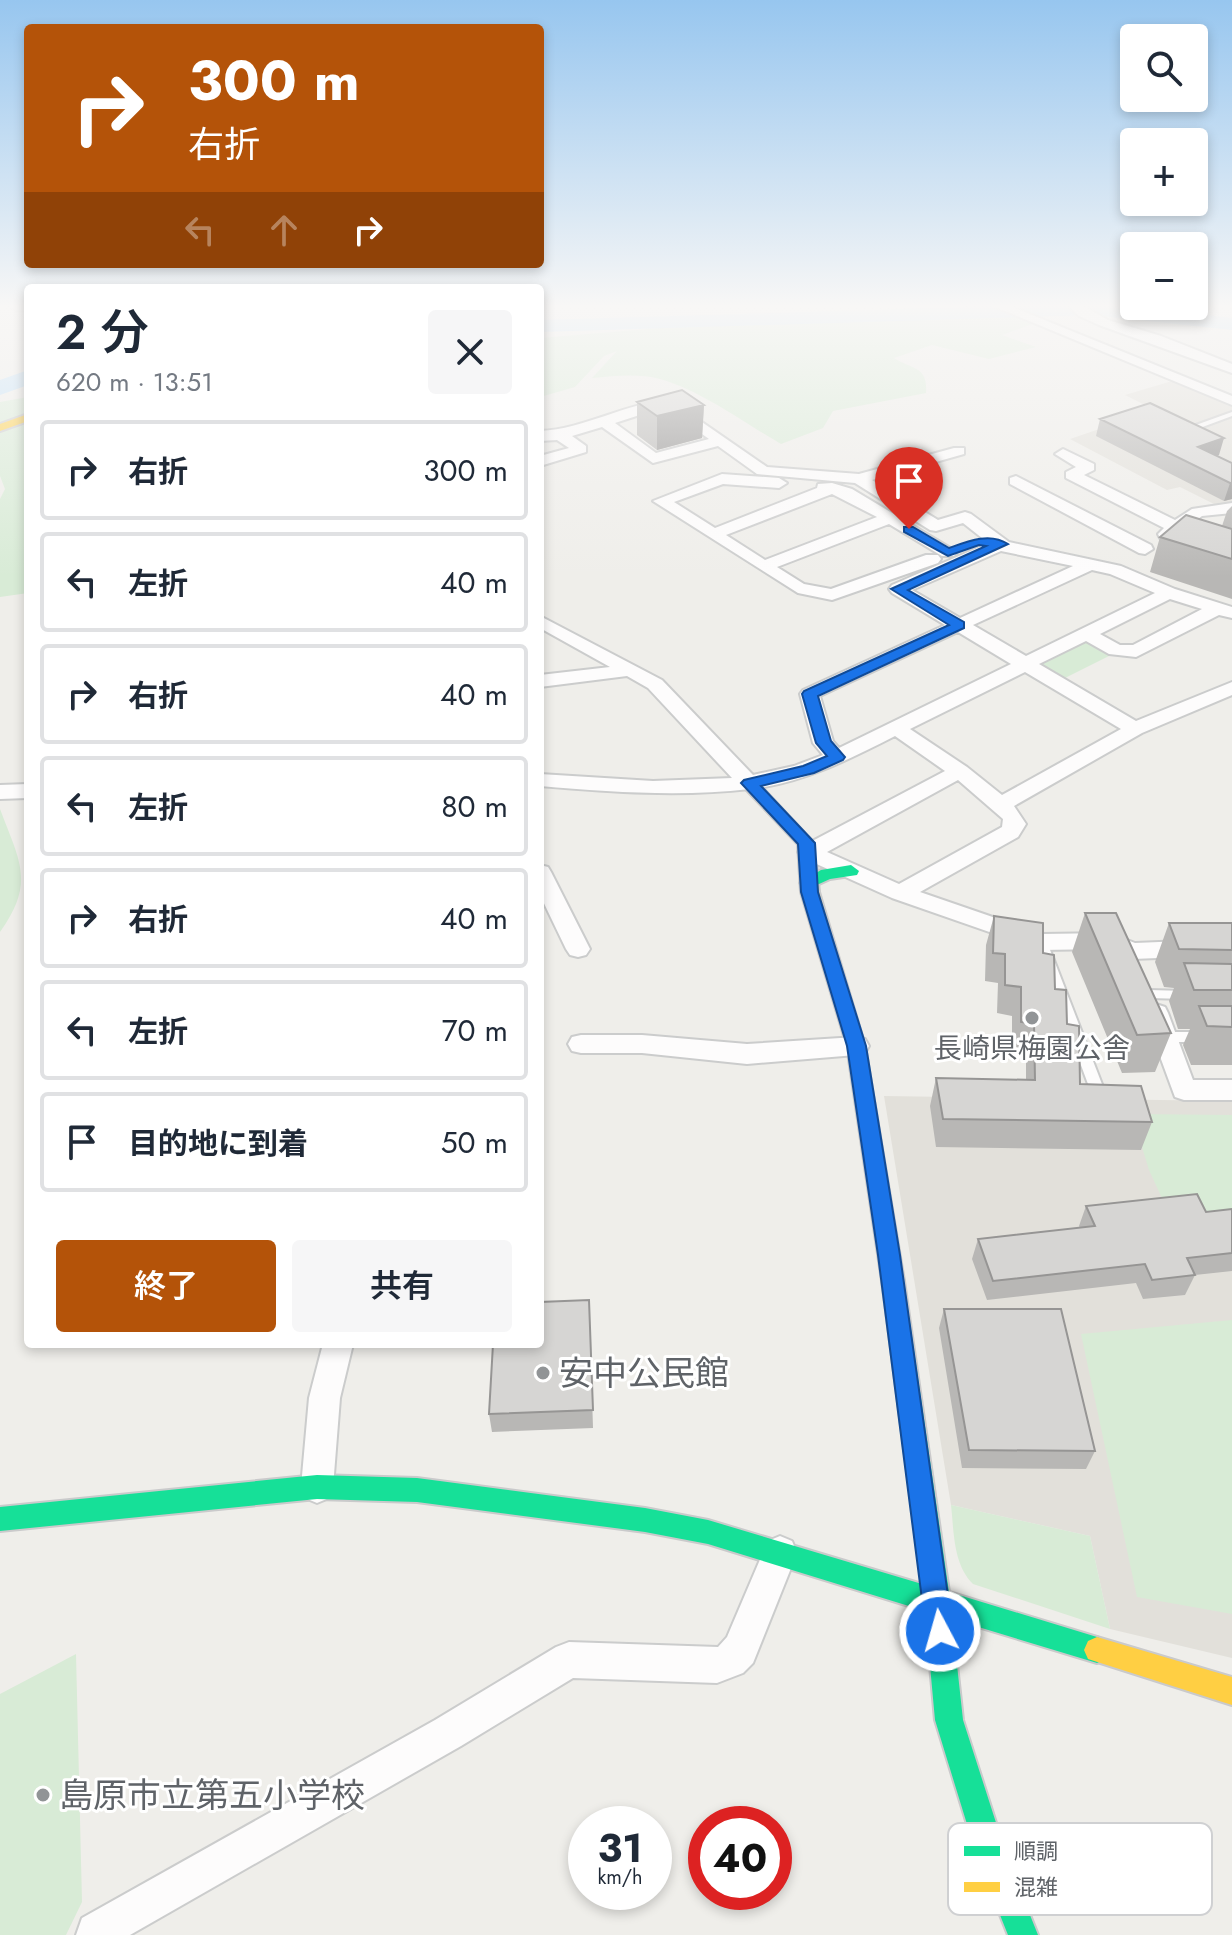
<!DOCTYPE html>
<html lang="ja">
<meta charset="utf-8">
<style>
body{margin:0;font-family:Jost,"Noto Sans JP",sans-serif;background:#f6f6f7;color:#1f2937;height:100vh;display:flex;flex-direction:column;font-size:30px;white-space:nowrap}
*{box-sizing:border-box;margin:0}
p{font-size:26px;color:#747a83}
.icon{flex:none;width:44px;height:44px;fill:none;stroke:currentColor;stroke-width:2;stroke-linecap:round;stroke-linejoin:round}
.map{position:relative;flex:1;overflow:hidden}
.panel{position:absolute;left:24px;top:284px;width:520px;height:1064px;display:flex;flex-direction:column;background:#fff;border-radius:8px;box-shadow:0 4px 12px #0003}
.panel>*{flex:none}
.hud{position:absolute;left:24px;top:24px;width:520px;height:244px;border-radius:8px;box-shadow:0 4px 12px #0003;background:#b45309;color:#fff;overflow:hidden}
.buttons{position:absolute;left:1120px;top:24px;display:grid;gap:16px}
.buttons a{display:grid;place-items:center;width:88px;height:88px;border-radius:8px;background:#fff;box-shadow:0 4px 12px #0003;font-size:40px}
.speed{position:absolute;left:568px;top:1806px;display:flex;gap:16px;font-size:40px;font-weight:700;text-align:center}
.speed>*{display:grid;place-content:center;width:104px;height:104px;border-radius:50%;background:#fff;box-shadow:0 4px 12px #0003;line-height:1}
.speed small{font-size:20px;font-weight:400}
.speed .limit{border:12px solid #d22;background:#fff;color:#111}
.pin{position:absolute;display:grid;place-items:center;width:68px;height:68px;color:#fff;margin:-82px -34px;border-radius:50% 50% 50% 0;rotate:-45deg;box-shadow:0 0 8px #0007}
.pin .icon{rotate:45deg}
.me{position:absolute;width:88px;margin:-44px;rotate:354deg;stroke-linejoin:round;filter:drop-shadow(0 0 6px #0008)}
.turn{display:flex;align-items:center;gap:28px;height:168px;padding:0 32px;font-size:36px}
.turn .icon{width:104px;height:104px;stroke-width:2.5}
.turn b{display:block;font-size:56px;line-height:68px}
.lanes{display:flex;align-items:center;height:76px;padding:0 32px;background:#0003;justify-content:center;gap:40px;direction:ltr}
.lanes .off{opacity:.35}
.round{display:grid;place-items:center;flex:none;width:84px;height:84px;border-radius:8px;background:#f6f6f7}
.head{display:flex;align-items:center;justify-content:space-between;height:136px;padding:0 32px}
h1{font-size:48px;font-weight:600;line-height:60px}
.primary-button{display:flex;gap:16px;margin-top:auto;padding:16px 32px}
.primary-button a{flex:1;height:92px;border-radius:8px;background:#b45309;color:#fff;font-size:32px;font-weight:600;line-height:92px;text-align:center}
.primary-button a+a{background:#f6f6f7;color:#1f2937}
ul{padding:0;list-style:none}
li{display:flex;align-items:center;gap:24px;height:100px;margin:0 16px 12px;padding:0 16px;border:4px solid #e0e1e3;border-radius:8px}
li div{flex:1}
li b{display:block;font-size:30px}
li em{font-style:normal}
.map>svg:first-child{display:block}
.education{fill:#e2e0da}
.green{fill:#d8ebd6}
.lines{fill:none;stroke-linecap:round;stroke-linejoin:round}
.river{fill:#bfe0f9;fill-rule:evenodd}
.lane-casing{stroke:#cbcccc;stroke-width:4}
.street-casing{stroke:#cbcccc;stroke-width:4}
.fast-casing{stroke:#cacacb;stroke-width:4}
.slow-casing{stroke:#cacacb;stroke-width:4}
.lane{fill:#fdfcfc;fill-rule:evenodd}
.street{fill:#fdfcfc;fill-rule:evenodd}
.fast{fill:#16e098;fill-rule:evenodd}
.slow{fill:#ffcf43;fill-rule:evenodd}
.wall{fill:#b8b7b5}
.shaded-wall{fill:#969594}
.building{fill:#d6d5d3;stroke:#969594;stroke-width:2}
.route{fill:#1a73e8;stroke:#114b97;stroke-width:2}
.poi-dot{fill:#919496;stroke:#fff;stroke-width:3}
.labels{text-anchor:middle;stroke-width:6;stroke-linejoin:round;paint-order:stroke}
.poi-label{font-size:28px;fill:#5f6368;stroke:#fff}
.near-poi-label{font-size:34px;fill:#5f6368;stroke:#fff;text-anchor:start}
.key{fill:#fff;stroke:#cfd0d2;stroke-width:2}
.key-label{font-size:22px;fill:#5f6368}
</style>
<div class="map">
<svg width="1232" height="1935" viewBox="0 0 1232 1935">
<rect width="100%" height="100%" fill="#efeeea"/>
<path class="education" d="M1172,381L1232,405V505L1214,504L1180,487L1167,490L1070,439L1155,410L1125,395Z
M884,1096L1232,1101V1658L1110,1629L1090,1536L951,1505Z"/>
<path class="green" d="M1010,314L1035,323L1002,335L1036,347L989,359L932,345L894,358C913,370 928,366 926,393L833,411L823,428L781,444C743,422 702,391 660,379C638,373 614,376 592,378L617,351L604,356L575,387L540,397V338L720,323Z
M28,397V593L0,597V499L5,489L0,476V402Z
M1086,642L1111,655L1063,679L1039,665Z
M0,809C19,860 36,882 0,932Z
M1132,1114L1232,1115V1223L1167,1209L1149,1170Z
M1232,1320V1614L1137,1597L1081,1334Z
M951,1505L1090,1536L1110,1629L973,1584C953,1564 954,1532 951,1505Z
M76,1654L82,1902L66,1935H0V1694Z"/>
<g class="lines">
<path class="river" d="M998,306H1134L1232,318V330L1092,315L540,332V320Z
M28,370V385L0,395V380Z"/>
<defs>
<path id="lane" d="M1232,412V416L1189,432L1182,430Z
M1041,938L1047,942L1105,1092L1103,1096H1093L1091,1092L1035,942Z
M1149,990L1186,991L1192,995L1186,999L1149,998L1143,994Z
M1165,1032H1232V1042H1165L1161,1040L1159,1037L1161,1034Z"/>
<path id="street" d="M10,306H28V310H16Z
M993,306H1010L1232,396V405Z
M1069,306H1083L1108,320L1161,336L1232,364V373L1099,325L1079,316Z
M670,400L767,467L859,474L954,448H964V454L872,480L938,520L965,512L971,514L1009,542L1121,566L1175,589L1232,607V618L1219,615L1136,657L1109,654L1086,641L1039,664L1136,721L1232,682V695L1142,733L1014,806L1026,824L1018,837L920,892L1042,934L1109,933L1135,943L1232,939V955L1133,959L1106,949L1041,950L892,898L801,857L798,852L801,847L945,771L895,736C850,759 801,784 750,789C680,797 610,792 540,786V774L653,781L732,778L648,688L627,676L540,687V675L610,667L540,628V616L662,680L753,775L794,766L823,755L813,743L800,694L803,690L945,625L892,593L889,589L892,585L982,546L977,542L982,538L963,523L936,531L930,530L855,483L757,474L718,446L653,463L602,427L572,436L586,446V452L540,466V456L569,448L557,440L540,441V431C585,429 625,403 670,400ZM658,409H667L709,439L656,453L615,423ZM1001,551L1073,566L960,618L912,590ZM1092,570L1110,574L1155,593L1026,656L973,625ZM1170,599L1202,609L1133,645H1120L1100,634ZM958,632L1011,664L839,748L833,741L820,696ZM1025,672L1121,729L1002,795L967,767L910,729ZM958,780L1003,819L1002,827L899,884L827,852Z
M1063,449L1094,464V470L1084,475L1175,520L1192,509L1232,503V513L1202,516L1172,538H1160L1158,534L1164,528L1066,478V472L1076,467L1055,454Z
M722,474L779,478L787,483L779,488L723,484L674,502L715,528L817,488L818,484L832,483L852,489L957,552L954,556H942L889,524L777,567L804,584L831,589L926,555H938L941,559L938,563L832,600L798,593L653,501ZM832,494L877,517L765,560L726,535Z
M1016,476L1151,545L1153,549L1145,554L1139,553L1010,484V478Z
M28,784V798L0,799V785Z
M540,865L548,867L551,872L590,949L586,955L578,957L570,955L566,949L540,895Z
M1156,1004L1165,1007L1168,1013L1193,1080H1232V1100H1184L1175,1097L1144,1013L1147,1007Z
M581,1035H642L747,1044L856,1037L865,1039L869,1046L865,1053L856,1055L747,1064L642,1053H581L572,1051L568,1044L572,1037Z
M323,1344H353L340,1398L333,1487L329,1498L317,1503L305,1498L301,1487L309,1398Z
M780,1536L792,1541L797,1553L753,1663L743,1673L717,1683L573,1678L461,1746L130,1935H76L82,1918L435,1720L556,1647L569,1642L718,1647L727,1637L768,1541Z"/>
<path id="fast" d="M851,865L859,871L857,875L830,879L808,889L800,883L821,870Z
M893,1272L901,1274L904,1281L949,1592L1097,1637L1106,1641L1110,1650L1106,1659L1097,1663L952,1619L963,1720L1008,1860L1038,1935H1008L978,1860L935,1720L925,1611L708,1544L645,1532L417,1502L317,1499L0,1531V1507L317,1475L417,1478L645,1508L708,1520L922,1584L882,1281L885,1274Z"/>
<path id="slow" d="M28,414V421L0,431V424Z
M749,778L755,780L814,843L819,892L865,1046L904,1281L901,1288L893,1290L885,1288L882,1281L847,1046L801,892L798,844L743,786L741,783L743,780Z
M1097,1637L1232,1677V1705L1088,1659L1084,1650L1088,1641Z"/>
</defs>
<use href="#lane" class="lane-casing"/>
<use href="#street" class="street-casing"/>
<use href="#fast" class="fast-casing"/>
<use href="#slow" class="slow-casing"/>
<use href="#lane" class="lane"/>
<use href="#street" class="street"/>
<use href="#fast" class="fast"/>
<use href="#slow" class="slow"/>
</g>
<path class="wall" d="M637,402L704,405L702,438L657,450L637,435Z
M1100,419L1219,455L1217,456L1232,463V499L1224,501L1096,436Z
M1232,506V599L1150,572L1160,537L1222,526L1227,511Z
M1085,913L1171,1033L1155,1072L1122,1073L1072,952Z
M994,916L1043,953L1067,1024L1080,1084L1152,1122L1141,1150L936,1147L930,1106L936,1078L1026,1080V1052L1012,1051V1016L997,1013L998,983L985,981L986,945Z
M1169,923H1232V1065H1191L1183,1045L1190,1029H1178L1169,1001L1174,988L1164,987L1155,962Z
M1086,1206L1206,1212L1232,1209V1271L1195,1275L1185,1295L1143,1299L1136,1283L987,1300L972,1259L978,1239L1080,1228L1079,1226Z
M589,1300L593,1428L492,1432L489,1414L540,1344Z
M944,1309L1095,1451L1086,1469L962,1468L939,1328Z"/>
<path class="shaded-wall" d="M704,405L702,438L657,450V416Z
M1224,438L1219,455L1193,464L1198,447Z
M1230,483H1232V499L1224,501Z"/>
<path class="building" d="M682,390L704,405L657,416L637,402Z
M1150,403L1224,438L1198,447L1232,463V483H1230L1100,419Z
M1186,515L1232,529V559L1160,537Z
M1085,913H1116L1171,1033L1137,1035Z
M994,916L1043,923V953L1054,955L1055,989L1066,990L1067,1024L1079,1026L1080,1084L1141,1086L1152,1122L943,1119L936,1078L1035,1080L1034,1024L1021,1022V987L1005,985V954L993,953Z
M1169,923H1232V950L1179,949Z
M1184,963L1232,964V990H1194Z
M1199,1006H1232V1027L1207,1026Z
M1197,1194L1206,1212L1232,1209V1253L1187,1258L1195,1275L1152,1280L1145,1264L993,1281L978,1239L1095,1226L1086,1206Z
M589,1300L593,1410L489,1414L493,1344H540V1302Z
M944,1309H1061L1095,1451L969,1450Z"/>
<linearGradient id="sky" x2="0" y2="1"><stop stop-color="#97c6ef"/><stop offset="0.53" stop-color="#f8f7f6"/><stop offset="1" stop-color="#f8f7f6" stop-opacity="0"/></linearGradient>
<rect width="1232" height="577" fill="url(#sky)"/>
<path class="route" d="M904,527H913L949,548C968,541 990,532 1008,544L908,590L964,622V628L818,696L831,741L845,757L843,760L814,773L761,786L815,843L818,892L866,1046L900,1255L953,1631L949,1640L940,1644L930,1640L926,1631L878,1255L847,1046L801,892L798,844L741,783L744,780L803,766L827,756L816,743L802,694L804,691L949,625L891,589L986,546L979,545L948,556L904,532Z"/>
<g class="poi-dot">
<circle cx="1032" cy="1018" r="8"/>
<circle cx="543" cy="1373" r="8"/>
<circle cx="43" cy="1795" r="8"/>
</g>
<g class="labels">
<g class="poi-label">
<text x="1032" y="1058">長崎県梅園公舎</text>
</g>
<g class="near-poi-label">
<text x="559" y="1385">安中公民館</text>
<text x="59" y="1807">島原市立第五小学校</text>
</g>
</g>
<rect x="948" y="1823" width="264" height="92" rx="12" class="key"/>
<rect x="964" y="1846" width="36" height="10" fill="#16e098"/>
<rect x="964" y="1882" width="36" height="10" fill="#ffcf43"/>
<g class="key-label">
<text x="1014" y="1859">順調</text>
<text x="1014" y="1895">混雑</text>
</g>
</svg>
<div class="buttons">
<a><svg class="icon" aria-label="search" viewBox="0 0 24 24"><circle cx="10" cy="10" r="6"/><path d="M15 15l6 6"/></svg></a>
<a>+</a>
<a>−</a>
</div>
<div class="speed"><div>31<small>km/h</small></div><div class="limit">40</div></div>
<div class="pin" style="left:909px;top:529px;background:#d93025"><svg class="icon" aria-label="arrive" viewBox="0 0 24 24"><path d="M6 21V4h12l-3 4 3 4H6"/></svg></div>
<svg class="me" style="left:940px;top:1631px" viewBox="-20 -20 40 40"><circle r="17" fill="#1a73e8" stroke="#fff" stroke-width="3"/><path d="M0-11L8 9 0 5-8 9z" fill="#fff"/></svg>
<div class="hud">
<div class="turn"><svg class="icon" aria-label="right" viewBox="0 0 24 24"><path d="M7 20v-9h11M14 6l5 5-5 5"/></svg><div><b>300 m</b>右折</div></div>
<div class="lanes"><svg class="icon off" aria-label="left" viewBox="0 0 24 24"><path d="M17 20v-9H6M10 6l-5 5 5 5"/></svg><svg class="icon off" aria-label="ahead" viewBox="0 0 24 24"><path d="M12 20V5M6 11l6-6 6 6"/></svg><svg class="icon" aria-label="right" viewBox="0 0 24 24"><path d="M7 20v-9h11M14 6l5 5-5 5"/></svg></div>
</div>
<section class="panel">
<div class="head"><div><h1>2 分</h1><p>620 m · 13:51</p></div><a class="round"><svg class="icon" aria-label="close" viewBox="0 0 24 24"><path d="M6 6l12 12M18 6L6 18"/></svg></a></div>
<ul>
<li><svg class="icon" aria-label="right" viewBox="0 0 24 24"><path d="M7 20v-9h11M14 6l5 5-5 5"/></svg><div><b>右折</b></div><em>300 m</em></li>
<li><svg class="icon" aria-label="left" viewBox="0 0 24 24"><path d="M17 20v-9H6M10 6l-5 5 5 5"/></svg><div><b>左折</b></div><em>40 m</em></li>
<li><svg class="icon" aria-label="right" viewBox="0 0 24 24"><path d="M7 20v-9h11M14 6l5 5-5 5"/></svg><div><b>右折</b></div><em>40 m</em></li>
<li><svg class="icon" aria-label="left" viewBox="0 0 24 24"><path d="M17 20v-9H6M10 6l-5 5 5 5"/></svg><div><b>左折</b></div><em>80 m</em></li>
<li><svg class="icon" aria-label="right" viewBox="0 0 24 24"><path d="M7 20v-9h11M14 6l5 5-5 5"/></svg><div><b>右折</b></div><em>40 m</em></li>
<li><svg class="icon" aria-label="left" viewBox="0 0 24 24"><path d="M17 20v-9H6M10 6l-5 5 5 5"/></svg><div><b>左折</b></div><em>70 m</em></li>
<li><svg class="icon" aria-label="arrive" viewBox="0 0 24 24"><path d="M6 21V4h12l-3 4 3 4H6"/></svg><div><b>目的地に到着</b></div><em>50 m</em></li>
</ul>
<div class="primary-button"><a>終了</a><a>共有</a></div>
</section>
</div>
